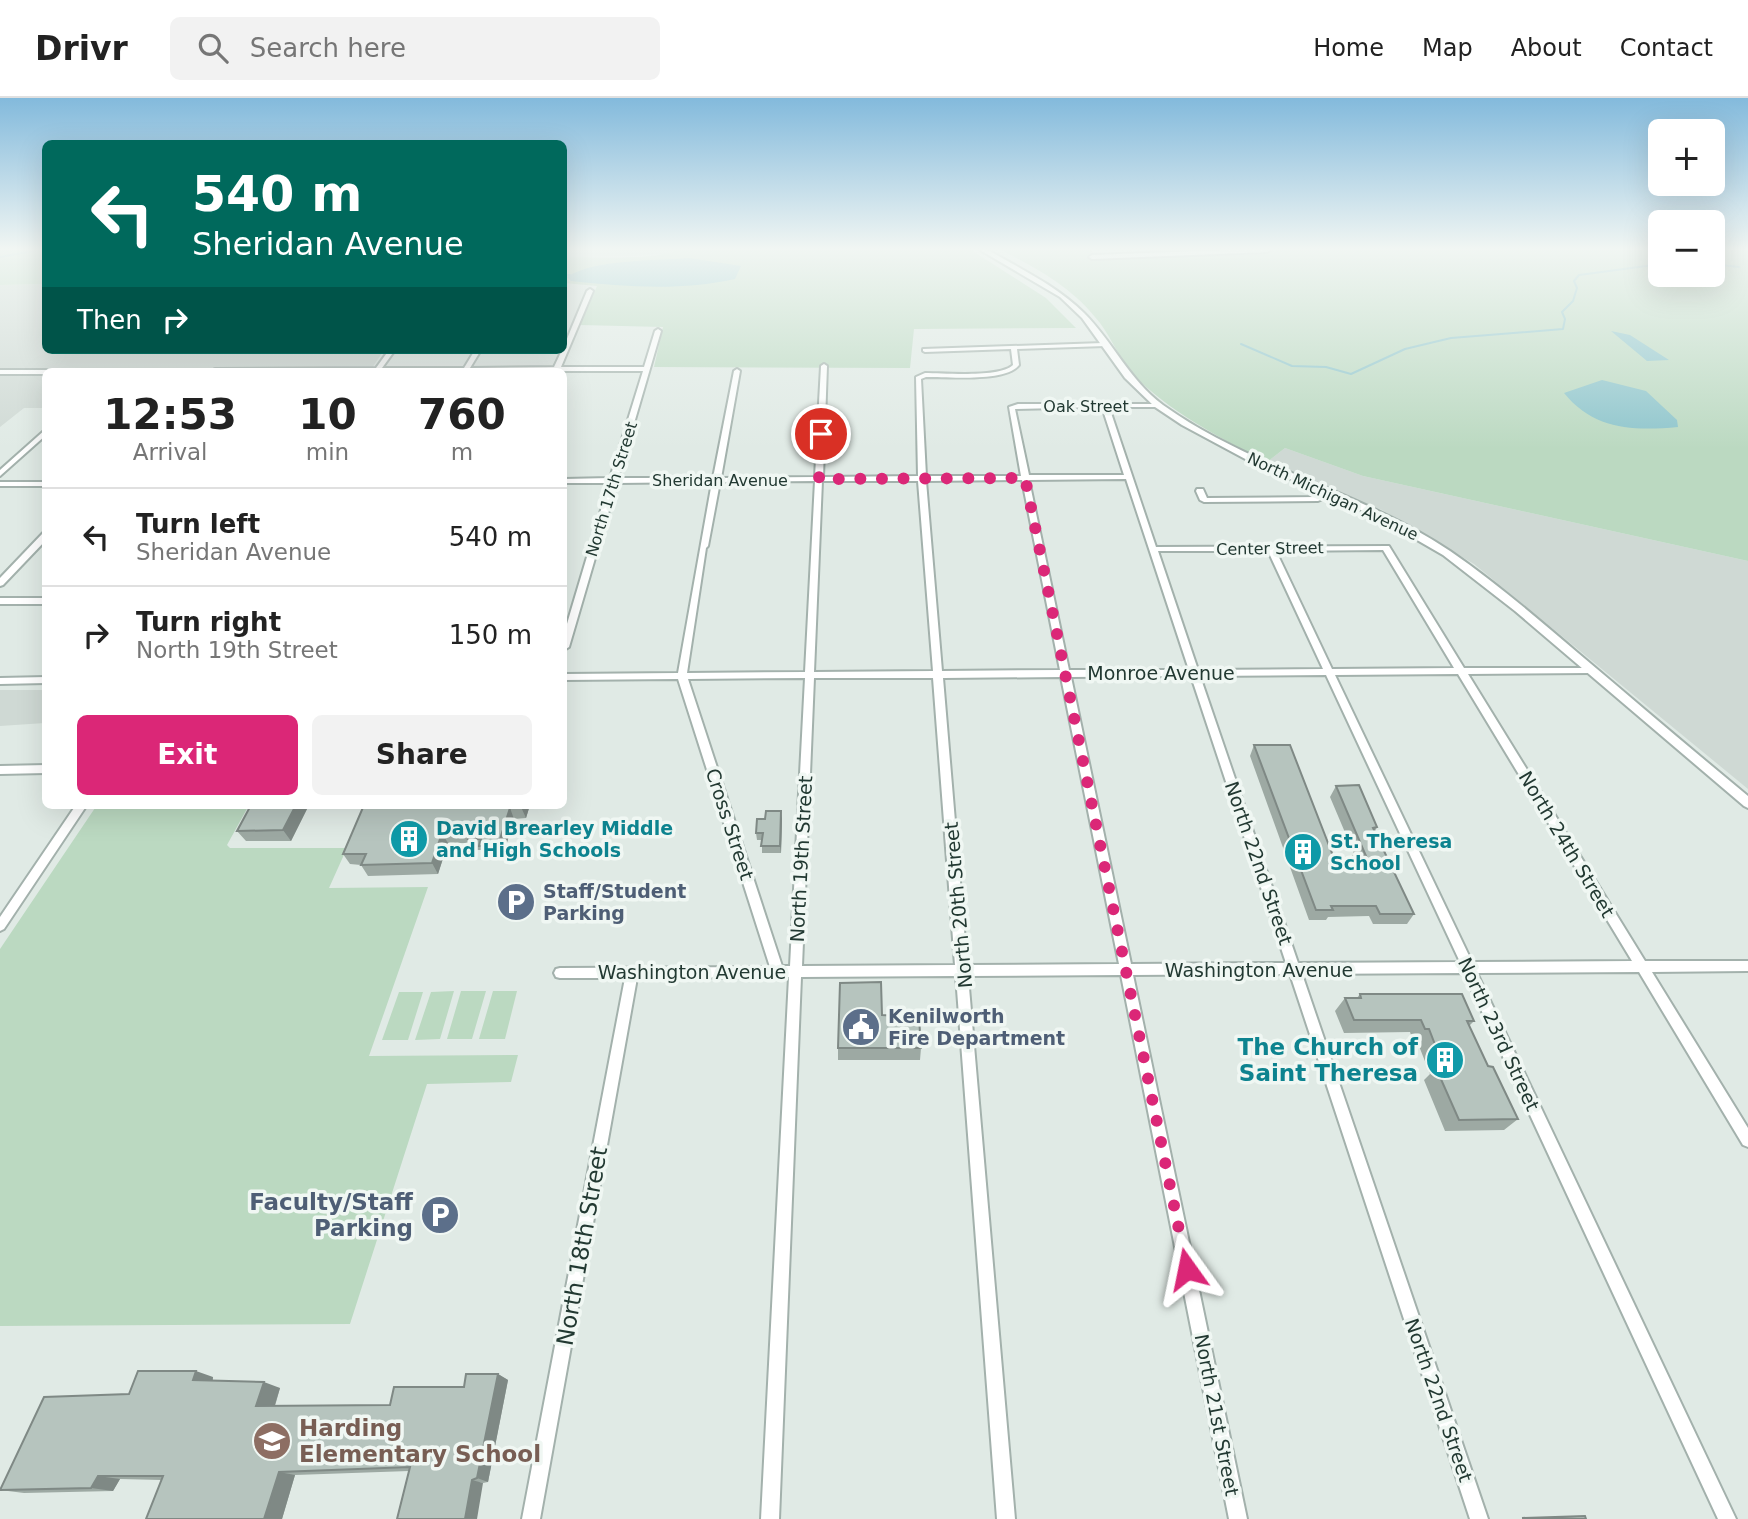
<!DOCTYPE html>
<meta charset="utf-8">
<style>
body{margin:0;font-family:"DejaVu Sans",sans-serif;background:#f2f2f2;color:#222;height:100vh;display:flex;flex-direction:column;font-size:26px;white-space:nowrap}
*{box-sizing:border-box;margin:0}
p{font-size:23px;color:#767676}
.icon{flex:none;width:38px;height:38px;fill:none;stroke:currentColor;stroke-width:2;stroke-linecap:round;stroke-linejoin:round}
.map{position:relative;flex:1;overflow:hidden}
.details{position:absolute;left:42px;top:270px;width:525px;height:441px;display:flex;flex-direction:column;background:#fff;border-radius:10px;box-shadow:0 7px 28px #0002}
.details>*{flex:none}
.hud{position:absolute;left:42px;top:42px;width:525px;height:214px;border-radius:10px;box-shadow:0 7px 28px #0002;background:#00695c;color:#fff;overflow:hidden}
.fabs{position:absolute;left:1648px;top:21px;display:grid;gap:14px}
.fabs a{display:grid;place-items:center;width:77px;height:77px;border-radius:10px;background:#fff;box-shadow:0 7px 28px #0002;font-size:35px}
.pin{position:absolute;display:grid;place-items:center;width:60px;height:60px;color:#fff;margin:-30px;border:4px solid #fff;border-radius:50%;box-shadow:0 2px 7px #0007}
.me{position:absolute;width:77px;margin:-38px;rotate:348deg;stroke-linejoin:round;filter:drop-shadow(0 0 5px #0008)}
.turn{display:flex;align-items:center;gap:24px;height:147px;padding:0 35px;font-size:32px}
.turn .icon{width:91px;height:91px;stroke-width:2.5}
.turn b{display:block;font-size:49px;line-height:60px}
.then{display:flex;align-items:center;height:66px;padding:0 35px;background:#0003;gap:14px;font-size:26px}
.eta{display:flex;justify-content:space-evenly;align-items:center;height:119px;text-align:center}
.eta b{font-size:42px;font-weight:800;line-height:49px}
.button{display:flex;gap:14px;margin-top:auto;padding:14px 35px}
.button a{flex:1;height:80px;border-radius:10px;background:#db2777;color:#fff;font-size:28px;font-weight:800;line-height:80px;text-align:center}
.button a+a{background:#f2f2f2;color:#222}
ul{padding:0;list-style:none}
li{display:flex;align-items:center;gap:21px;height:98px;padding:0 35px;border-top:2px solid #e0e0e0}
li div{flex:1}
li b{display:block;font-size:26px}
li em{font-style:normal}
header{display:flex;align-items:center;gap:42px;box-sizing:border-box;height:98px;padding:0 35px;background:#fff;border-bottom:2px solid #e0e0e0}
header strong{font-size:33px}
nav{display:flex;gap:38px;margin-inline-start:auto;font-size:24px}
.search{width:490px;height:63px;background:#f2f2f2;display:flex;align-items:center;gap:18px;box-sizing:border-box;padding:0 24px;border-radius:10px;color:#767676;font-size:26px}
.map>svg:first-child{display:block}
.built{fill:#cfd9d4}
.green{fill:#bbd9c1}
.water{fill:#8cc4cb}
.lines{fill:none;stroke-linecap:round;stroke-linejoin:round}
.stream{stroke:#8cc4cb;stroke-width:2}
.minor-casing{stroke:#a3b1ac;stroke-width:4}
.tertiary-casing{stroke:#a3b1ac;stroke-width:4}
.minor{fill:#fff;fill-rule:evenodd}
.tertiary{fill:#fff;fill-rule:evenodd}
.wall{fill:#9da9a3}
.shaded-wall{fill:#7f8985}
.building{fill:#b6c4be;stroke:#7f8985;stroke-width:2}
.route{stroke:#db2777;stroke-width:12;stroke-dasharray:0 21.6}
.labels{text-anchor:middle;stroke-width:7;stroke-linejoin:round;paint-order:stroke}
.far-street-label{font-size:16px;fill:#223932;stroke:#f0f7f3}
.street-label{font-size:19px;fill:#223932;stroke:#f0f7f3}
.culture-label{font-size:19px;font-weight:bold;fill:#0d838f;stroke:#f0f7f3;text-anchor:start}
.service-label{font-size:19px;font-weight:bold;fill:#4e5e75;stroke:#f0f7f3;text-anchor:start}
.near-culture-label{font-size:23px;font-weight:bold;fill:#0d838f;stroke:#f0f7f3;text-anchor:end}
.near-service-label{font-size:23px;font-weight:bold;fill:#4e5e75;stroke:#f0f7f3;text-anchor:end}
.near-street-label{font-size:23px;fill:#223932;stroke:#f0f7f3}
.near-education-label{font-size:23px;font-weight:bold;fill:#785e54;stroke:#f0f7f3;text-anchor:start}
</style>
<header>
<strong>Drivr</strong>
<div class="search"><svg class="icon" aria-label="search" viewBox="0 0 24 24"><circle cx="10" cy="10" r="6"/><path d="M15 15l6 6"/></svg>Search here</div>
<nav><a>Home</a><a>Map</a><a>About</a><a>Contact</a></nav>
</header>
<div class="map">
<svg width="1748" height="1421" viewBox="0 0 1748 1421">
<rect width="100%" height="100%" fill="#e0eae5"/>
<path class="built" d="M564,152H676L669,156L627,158L564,159Z
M45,186L46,252H384L370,273H46L45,310H24L0,329V187Z
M1285,350L1363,378L1748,463V691L1474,466L1382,412L1266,365Z
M0,592H45V625L0,628Z"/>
<path class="green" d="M0,152H45V186L0,187Z
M676,152H971L1046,200L1076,230L914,231L910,270L654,269L663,229L580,227L597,188L564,185V159C589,159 655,163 676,152Z
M1001,152H1091L1097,161L1287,152H1661V177H1713V152H1748V463L1363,378L1285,350L1266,365C1221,339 1168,314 1132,275C1119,260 1112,241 1100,225C1073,190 1040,172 1001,152Z
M97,707H249L227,747L230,750H347L329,790L428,789L369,958L518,957L511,984L427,986L350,1226L0,1228V851Z
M454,893L440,941L415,942L431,894Z
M461,893H486L472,941H447Z
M493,893H517L505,941H479Z
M399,894H423L408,942H382Z"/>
<path class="water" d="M689,160L741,168L735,181C681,193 626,189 571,183L567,179C594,161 656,163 689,160Z
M1611,233L1630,237L1669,262L1647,263Z
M1602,282L1646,293L1677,322L1678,329C1633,333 1594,332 1564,295Z"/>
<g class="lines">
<path class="stream" d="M0,159L38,152
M1713,166L1739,169
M564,177H570
M1241,246L1292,268L1326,269L1351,276L1405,251L1451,240L1563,231L1565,221L1562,214L1573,203L1577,190L1574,183L1579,177L1661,166"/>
<defs>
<path id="minor" d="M1226,152H1270L1267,154L1092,161L1089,159L1092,157Z
M590,191L593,193L561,269H644L655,233L658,231L661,233L618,380H713L734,273L737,271L740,273L721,380L815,379L821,268L824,266L827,268L823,379L918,378L916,279L925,275C944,275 1000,280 1013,267L1011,251L925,254L923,253V251L1103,245L1105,246V248L1017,251L1019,267C1006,284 948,279 926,279L921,281L926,378H1021L1009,309L1018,306H1160L1161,307L1158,309H1109L1156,449L1389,448L1464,570H1594L1596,572L1591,575L1468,576L1645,863H1748V873L1652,874L1748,1030V1049L1743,1047L1639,874L1477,875L1736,1421H1718L1464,875L1302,876L1488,1421H1470L1290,876L1133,877L1247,1421H1229L1121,877L968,878L1015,1421H997L956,878L801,879L779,1421H761L789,879L637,880L540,1421H522L625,880H560L556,879L554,875L556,871L560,870L770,869L678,581L564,582V576L678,575L712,384L617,385L569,549L564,552V536L609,385H564V381L610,380L643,273H212L215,271L376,270L389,252H395L382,270H464L475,252H481L470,270L554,269L562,252H564V248L587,193ZM1102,309L1124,377H1029L1015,311ZM1126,381L1189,572H1069L1029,382ZM1022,382L1060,572L942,573L926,383ZM815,383L805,574L687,575L706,450L708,448L720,384ZM822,383H918L933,573L814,574ZM1383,452L1454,570L1332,571L1276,453ZM1158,453H1268L1323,571L1198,572ZM1458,576L1632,863L1472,864L1335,577ZM1326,577L1460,864L1298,865L1200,578ZM1191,578L1286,865L1131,866L1071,579ZM1061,579L1119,866L967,867L943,580ZM805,580L790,868H782L688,581ZM814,580H933L955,867L802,868Z
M0,272H46L49,273H46V276H0Z
M46,331V337L0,378V372Z
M0,384H46V388H0Z
M1197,391H1203L1207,400L1317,399L1331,394L1335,396L1318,403L1204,404L1200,402L1196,393Z
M43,435H46V442L3,487L0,488V480Z
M0,500H46V506H0Z
M46,579V585L0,586V580Z
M46,667V675L0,676V668Z
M76,707H87L4,831L0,833V819Z"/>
<path id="tertiary" d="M980,152H988C1021,171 1057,188 1084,215C1113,244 1130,283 1163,307C1251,370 1361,393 1450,453C1495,484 1537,520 1578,555C1635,603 1691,651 1748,698V710L1744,708L1515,513L1443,457L1379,420L1249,363L1182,327L1155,309L1125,280L1082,220L1060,199Z"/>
</defs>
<use href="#minor" class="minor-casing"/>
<use href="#tertiary" class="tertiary-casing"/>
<use href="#minor" class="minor"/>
<use href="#tertiary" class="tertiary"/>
</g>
<path class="wall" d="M1254,647L1337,768H1348L1355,758L1330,699L1336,688L1377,729L1375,733L1414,816L1407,826H1373L1369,818L1328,819L1326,822H1309L1250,658Z
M309,707L291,743H246L237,733Z
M364,707H530L526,720L514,721L505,751L496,758L485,759L481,752H473L470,745H448L438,776L368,778L361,767L350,766L343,756Z
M782,720L781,755H762V742H757L756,735L765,721Z
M1360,896L1474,923L1469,928L1488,968L1518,1021L1504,1032L1445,1033L1424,982L1430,976L1417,943H1413L1410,934L1344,935L1335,913L1345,900H1357Z
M882,917L921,950L920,962H838V950Z
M498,1276L508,1282L488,1384L483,1385L409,1373L295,1377L282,1421H146L161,1382L120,1381L113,1393L24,1395L0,1392L129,1296L213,1279V1283L280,1290L275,1308L390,1307L464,1289Z"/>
<path class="shaded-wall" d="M296,707H309L291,743L283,732Z
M522,707H530L526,720L521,709Z
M510,710L514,721L505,751L496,758L491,748Z
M781,713L782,720L781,755L780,748Z
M442,735L448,745L438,776L432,765Z
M196,1273L213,1279L211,1289L193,1282Z
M498,1276L508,1282L488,1384L477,1380Z
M264,1284L280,1290L273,1313L256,1308Z
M279,1374L295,1377L282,1421H264Z
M98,1378L120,1381L113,1393L91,1390Z
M472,1382L483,1385L477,1421H465Z"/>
<path class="building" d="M1254,647H1290L1337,768H1359L1354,758H1366L1336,688L1359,687L1377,729L1373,730L1414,816H1380L1376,808H1331L1333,812H1316Z
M251,707H296L283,732L237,733Z
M364,707H522L521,709L510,710L500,741L491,748H479L481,741H468L470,735H442L432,765L361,767L366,756H343Z
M766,713H781L780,748H761L763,735H756L757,721H765Z
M881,884L882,917L919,919L921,950H838L840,885Z
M1360,896H1462L1474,923H1467L1488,968L1493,969L1518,1021L1459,1022L1436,970H1444L1429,931H1425L1421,922H1354L1345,900H1361Z
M138,1273H196L193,1282L264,1284L256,1308L390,1307L394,1289H464L466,1276H498L477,1380L472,1382L465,1421H397L410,1369L279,1374L264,1421H146L163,1378H98L91,1390L0,1392L44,1299L129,1296Z
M1585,1418L1586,1421L1522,1420Z"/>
<linearGradient id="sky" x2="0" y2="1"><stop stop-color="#83badc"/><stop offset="0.43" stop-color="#f1f6f3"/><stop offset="1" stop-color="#f1f6f3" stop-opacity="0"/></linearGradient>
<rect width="1748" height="351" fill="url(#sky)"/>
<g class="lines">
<path class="route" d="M821,336L819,381L1025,380L1187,1171"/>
</g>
<defs>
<symbol id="building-disc" viewBox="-11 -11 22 22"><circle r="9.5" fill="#0f9aa8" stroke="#f0f7f3"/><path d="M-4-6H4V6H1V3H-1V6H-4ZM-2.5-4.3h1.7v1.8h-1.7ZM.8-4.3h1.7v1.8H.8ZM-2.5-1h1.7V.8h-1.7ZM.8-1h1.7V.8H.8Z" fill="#fff"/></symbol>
<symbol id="parking-disc" viewBox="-11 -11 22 22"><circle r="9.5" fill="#5c6f8a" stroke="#f0f7f3"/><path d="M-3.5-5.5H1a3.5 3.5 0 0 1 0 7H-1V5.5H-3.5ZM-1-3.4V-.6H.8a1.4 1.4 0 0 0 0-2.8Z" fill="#fff"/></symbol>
<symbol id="civic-disc" viewBox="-11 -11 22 22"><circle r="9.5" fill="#5c6f8a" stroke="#f0f7f3"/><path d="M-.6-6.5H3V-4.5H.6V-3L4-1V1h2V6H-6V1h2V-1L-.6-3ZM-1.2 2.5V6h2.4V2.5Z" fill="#fff"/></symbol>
<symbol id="school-disc" viewBox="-11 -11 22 22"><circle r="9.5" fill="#8d6e63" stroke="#f0f7f3"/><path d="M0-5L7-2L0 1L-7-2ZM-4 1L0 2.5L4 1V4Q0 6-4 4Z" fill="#fff"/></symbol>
</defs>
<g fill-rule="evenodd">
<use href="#building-disc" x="387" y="719" width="44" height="44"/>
<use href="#building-disc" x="1281" y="732" width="44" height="44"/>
<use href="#parking-disc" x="494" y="782" width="44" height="44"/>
<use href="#civic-disc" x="839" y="907" width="44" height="44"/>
<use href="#building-disc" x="1423" y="940" width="44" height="44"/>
<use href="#parking-disc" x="418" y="1095" width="44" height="44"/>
<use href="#school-disc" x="250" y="1321" width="44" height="44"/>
</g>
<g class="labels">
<g class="far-street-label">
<text x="1086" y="314">Oak Street</text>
<text x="720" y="388">Sheridan Avenue</text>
<text transform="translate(611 391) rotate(-73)" y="6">North 17th Street</text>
<text transform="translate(1333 398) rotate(25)" y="6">North Michigan Avenue</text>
<text transform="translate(1270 450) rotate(-1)" y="6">Center Street</text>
</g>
<g class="street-label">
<text x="1161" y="582">Monroe Avenue</text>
<text transform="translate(730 726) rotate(72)" y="7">Cross Street</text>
<text transform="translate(1567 746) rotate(59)" y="7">North 24th Street</text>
<text transform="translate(801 761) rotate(-87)" y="7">North 19th Street</text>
<text transform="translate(1259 765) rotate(71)" y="7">North 22nd Street</text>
<text transform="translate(958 807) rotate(-95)" y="7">North 20th Street</text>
<text x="1259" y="879">Washington Avenue</text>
<text x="692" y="881">Washington Avenue</text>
<text transform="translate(1499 936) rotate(65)" y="7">North 23rd Street</text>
<text transform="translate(1439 1302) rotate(71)" y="7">North 22nd Street</text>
<text transform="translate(1217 1317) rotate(79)" y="7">North 21st Street</text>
</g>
<g class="culture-label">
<text x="436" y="737">David Brearley Middle<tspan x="436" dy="22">and High Schools</tspan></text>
<text x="1330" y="750">St. Theresa<tspan x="1330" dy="22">School</tspan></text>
</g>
<g class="service-label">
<text x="543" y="800">Staff/Student<tspan x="543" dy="22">Parking</tspan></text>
<text x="888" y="925">Kenilworth<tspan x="888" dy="22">Fire Department</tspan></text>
</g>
<g class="near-culture-label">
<text x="1418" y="957">The Church of<tspan x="1418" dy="26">Saint Theresa</tspan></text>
</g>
<g class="near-service-label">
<text x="413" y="1112">Faculty/Staff<tspan x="413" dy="26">Parking</tspan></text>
</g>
<g class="near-street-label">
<text transform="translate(582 1148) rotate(-80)" y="8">North 18th Street</text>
</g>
<g class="near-education-label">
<text x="299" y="1338">Harding<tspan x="299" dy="26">Elementary School</tspan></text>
</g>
</g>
</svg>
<div class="fabs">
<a>+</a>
<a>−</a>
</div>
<div class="pin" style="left:821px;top:336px;background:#d93025"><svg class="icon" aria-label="arrive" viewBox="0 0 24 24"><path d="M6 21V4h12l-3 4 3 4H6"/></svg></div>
<svg class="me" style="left:1187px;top:1171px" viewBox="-20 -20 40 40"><path d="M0-17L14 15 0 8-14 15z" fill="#db2777" stroke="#fff" stroke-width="4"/></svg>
<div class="hud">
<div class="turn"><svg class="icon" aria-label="left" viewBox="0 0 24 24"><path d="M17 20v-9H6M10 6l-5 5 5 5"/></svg><div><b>540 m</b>Sheridan Avenue</div></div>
<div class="then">Then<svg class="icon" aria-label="right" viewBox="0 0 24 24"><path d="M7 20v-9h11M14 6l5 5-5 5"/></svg></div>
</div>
<section class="details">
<div class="eta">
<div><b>12:53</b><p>Arrival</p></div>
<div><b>10</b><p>min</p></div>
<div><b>760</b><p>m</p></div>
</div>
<ul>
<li><svg class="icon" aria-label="left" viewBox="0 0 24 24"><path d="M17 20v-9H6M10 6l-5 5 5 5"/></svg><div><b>Turn left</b><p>Sheridan Avenue</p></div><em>540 m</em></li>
<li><svg class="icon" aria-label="right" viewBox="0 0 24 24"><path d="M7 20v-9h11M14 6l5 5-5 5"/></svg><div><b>Turn right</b><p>North 19th Street</p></div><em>150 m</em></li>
</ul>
<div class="button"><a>Exit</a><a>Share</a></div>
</section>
</div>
